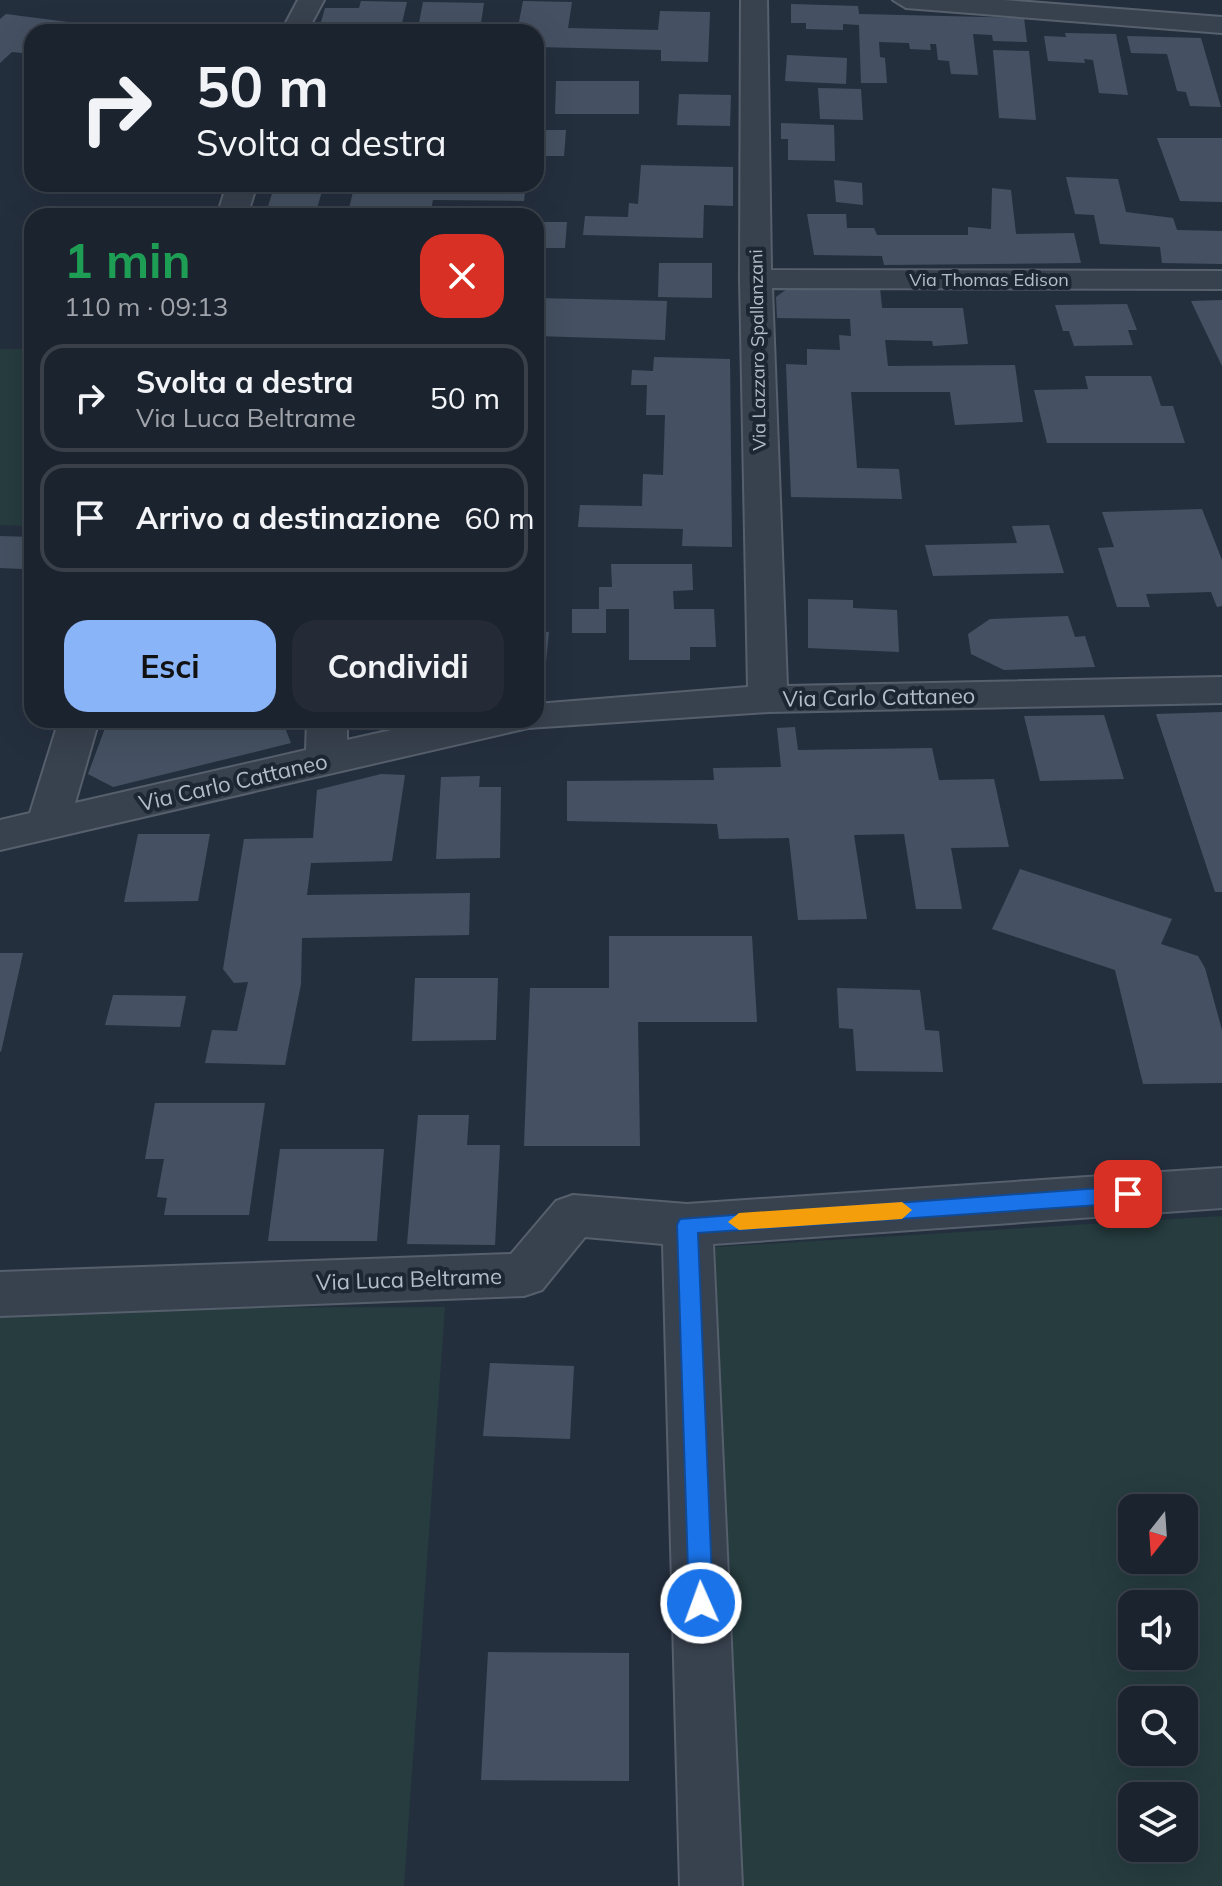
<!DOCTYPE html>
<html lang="it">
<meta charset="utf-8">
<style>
body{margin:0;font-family:Mulish,sans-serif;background:#242b36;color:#f1f3f6;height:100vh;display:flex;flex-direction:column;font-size:30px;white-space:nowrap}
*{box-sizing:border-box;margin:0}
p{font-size:26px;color:#a0a4aa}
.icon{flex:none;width:44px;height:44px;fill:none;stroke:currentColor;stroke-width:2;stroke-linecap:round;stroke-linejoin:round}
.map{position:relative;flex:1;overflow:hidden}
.sheet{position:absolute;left:24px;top:208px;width:520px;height:520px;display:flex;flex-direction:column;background:#1b232e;border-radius:24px;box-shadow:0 8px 32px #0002,0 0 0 2px #39404a}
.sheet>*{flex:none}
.banner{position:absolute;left:24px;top:24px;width:520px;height:168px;border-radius:24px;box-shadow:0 8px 32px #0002,0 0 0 2px #39404a;background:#1b232e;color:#f1f3f6;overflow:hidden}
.needle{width:52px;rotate:197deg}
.fabs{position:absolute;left:1118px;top:1494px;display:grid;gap:16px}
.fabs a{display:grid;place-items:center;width:80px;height:80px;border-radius:16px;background:#1b232e;box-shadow:0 8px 32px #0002,0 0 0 2px #39404a;font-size:40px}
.pin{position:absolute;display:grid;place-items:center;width:68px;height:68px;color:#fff;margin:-34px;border-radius:16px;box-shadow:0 4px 12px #0006}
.me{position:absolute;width:88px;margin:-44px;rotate:358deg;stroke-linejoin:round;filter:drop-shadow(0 0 6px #0008)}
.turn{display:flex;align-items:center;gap:28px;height:168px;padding:0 40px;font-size:36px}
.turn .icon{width:104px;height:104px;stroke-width:2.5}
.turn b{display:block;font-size:56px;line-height:68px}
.round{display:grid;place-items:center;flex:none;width:84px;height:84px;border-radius:24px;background:#242b36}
.overview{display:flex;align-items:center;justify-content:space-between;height:136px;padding:0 40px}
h1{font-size:48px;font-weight:700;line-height:60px;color:#1e9e55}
.cta{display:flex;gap:16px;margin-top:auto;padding:16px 40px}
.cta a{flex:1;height:92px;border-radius:24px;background:#8ab4f8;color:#111;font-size:32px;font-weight:700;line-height:92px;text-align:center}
.cta a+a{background:#242b36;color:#f1f3f6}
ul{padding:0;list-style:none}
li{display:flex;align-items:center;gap:24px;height:108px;margin:0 16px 12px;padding:0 24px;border:4px solid #39404a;border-radius:24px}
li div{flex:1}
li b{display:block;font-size:30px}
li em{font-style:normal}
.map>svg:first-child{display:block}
.green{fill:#263c3f;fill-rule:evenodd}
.building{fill:#455162}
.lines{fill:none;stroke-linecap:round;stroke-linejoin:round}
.minor-casing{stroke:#565f6c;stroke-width:4}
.minor{fill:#38414e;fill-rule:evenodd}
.route{fill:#1a73e8;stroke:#114b97;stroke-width:2}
.slow{fill:#f59e0b}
.labels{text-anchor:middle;stroke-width:8;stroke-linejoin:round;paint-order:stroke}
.far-street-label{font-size:18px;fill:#b4bcc9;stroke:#1d2633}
.street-label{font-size:22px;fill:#b4bcc9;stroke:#1d2633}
</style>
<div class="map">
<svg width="1222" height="1886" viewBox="0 0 1222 1886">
<rect width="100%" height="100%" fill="#242f3e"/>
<path class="green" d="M0,349H32V506L25,526L0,525Z
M1222,1216V1886H738L715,1247ZM1132,1508H1184V1560H1132ZM1132,1604H1184V1656H1132ZM1132,1700H1184V1752H1132ZM1132,1796H1184V1848H1132Z
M445,1307L404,1886H0V1308Z"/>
<path class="building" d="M361,1L407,2L402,23H380L378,32L319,29L325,8H359Z
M523,1L572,2L568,28L658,30L660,11L710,12L708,62L661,61V50L536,47V32H517Z
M423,2L484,3L481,23H419Z
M791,4L858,6L859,14L1024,18L1027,42L993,41L992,35L973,34L978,75L951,74L949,61L938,60L936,44H930L931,50L910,49L909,43L879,42L880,57L885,58L887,83H861L859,25L843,24V30L806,29V23H791Z
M6,14L107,27L102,32H32V54L12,52L0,63V19Z
M1065,33L1116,34L1128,95L1099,93L1093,60L1084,59L1085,63L1048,61L1044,36L1066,37Z
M1127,36L1201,38L1221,107L1190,106L1186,92L1177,91L1167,54L1131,53Z
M993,50L1029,51L1036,120L999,118Z
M787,55L847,58L846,84L785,81Z
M556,81H639V114H555Z
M818,88L861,89L863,120L820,119Z
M679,94L731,95L730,126L677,125Z
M781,123L834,125L835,161L788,160V139H781Z
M536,130H566L564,156H536Z
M1157,138H1222V202L1180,201Z
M641,165L733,167V206L704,205L703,238L583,235L585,216L628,217L629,203L638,204Z
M1066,177L1118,179L1126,212L1173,218L1177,230L1222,231V264L1162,263L1160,247L1100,244L1094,215L1075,214Z
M834,180L862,183L863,205L836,202Z
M275,184H324L315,216H265Z
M355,184L402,187L526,184L524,201L433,200L430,216H392L394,209L379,208L377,216H347Z
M992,188L1011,190L1016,234L1074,233L1081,263L884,265L882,256L814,255L807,214H846L847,228H874L877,235H968V227L991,229Z
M536,222H567L565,248H536Z
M659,263H712V298L658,297Z
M791,286L880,287L882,308H963L968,344L933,346L932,341L885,340L888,366L1015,365L1023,422L955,425L950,392H851L857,468L899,469L902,499L791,497L786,364L807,365V349L840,350L839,335L851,336L850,319L777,318L776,297Z
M536,298L667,301L665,340L536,336Z
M1222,300V366L1191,301Z
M1127,304L1137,330H1128L1133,345L1074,346L1069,331H1063L1055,305Z
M654,357L730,359L732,547L682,546L683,529L578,527L580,505L642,506L643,474L663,475L665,415H646L647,385H631L632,370L653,371Z
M1085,376H1151L1161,406H1173L1185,443H1047L1034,390L1088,389Z
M1202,509L1222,560V606L1217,607L1211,592L1146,594L1150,607H1117L1098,548L1114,547L1102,512Z
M1049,525L1064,573L933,576L925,545L1017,543L1012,526Z
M0,536L32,537L22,569L0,568Z
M611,564H692L693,590L673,591L674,609H714L716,647H690V660H629V609H606V633H572V609H599V587H612Z
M808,599L853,600V608L897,610L899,652L808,648Z
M536,611H542L540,631L549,632L546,662H536Z
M1068,616L1075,637L1085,636L1095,667L1004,670L971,654L968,634L990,619Z
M1222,712V892H1215L1156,714Z
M1104,715L1124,779L1040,781L1024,716Z
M108,720H145L143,728L183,720H282L291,743L113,787L88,774Z
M795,727L798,750L932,748L939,780L994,779L1009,847L951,848L962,909H916L904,834L854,835L867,919L798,920L789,838L719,839L717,824L567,821V781L714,780L713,768L781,767L777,728Z
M381,774L405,775L392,861L311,863L307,895L470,893L469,935L302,938L301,984L285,1065L205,1063L212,1030L237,1031L248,982L234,983L223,969L244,839L313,838L317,790Z
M480,776L479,787H501L500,858L436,859L441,777Z
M138,834H210L198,901L124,902Z
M1020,869L1172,919L1161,944L1198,956L1205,968L1222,1030V1083L1143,1084L1115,970L992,929Z
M609,936H752L757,1022H638L640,1146H524L530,988H609Z
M0,953H23L1,1052L0,1051Z
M415,978H498L496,1040L412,1041Z
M837,988L920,990L925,1030L939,1031L943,1072L856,1071L853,1029L839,1028Z
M113,995L186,996L180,1027L105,1025Z
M155,1103H265L249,1215H164L167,1198L157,1197L164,1159H145Z
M418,1115H469L467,1145H500L495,1245L407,1244Z
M280,1149H384L377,1241H268Z
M490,1363L574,1366L570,1439L483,1436Z
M488,1652L629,1653V1781L481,1780Z"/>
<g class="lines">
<defs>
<path id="minor" d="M298,0H324L307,32H281Z
M741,0H767L771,270L1222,271V289L772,288L787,686L1222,677V703L768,712L528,728L0,850V820L30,813L59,720H99L75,803L306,750L307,720H347V740L436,720H536V704L748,687L740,279Z
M893,0H1004L1222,17V33L906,8Z
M227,184H257L247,216H217Z
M1222,1168V1208L713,1244L742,1886H680L663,1244L585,1237L542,1290L524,1296L0,1316V1272L511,1254L556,1201L573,1195L687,1204Z"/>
</defs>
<use href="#minor" class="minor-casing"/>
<use href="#minor" class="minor"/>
</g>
<path class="route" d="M1128,1186L1138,1194L1128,1203L698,1233L713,1603L709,1611L701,1614L692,1611L689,1603L677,1225L680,1219Z"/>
<path class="slow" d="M902,1202L912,1210L902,1219L739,1230L728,1222L739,1213Z"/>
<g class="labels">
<g class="far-street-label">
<text x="989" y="286">Via Thomas Edison</text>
<text transform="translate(758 350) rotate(-91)" y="6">Via Lazzaro Spallanzani</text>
</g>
<g class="street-label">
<text transform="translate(879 697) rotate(-1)" y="8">Via Carlo Cattaneo</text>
<text transform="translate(233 782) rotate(-13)" y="8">Via Carlo Cattaneo</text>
<text transform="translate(409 1279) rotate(-2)" y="8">Via Luca Beltrame</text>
</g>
</g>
</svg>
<div class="fabs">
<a><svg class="needle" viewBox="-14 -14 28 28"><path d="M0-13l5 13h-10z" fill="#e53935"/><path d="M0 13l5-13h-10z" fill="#a0a4aa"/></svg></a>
<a><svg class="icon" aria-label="sound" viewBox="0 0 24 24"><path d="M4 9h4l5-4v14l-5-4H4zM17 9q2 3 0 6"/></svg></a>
<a><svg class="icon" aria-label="search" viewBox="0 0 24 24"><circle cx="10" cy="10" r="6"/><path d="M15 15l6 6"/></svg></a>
<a><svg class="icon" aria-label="layers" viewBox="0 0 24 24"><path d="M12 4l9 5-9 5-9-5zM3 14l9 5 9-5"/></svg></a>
</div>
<div class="pin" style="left:1128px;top:1194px;background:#d93025"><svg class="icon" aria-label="arrive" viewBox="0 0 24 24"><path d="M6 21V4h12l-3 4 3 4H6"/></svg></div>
<svg class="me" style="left:701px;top:1603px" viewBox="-20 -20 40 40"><circle r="17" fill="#1a73e8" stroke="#fff" stroke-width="3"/><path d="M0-11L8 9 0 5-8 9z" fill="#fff"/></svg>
<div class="banner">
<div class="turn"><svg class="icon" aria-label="right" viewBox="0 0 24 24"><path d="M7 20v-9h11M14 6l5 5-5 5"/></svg><div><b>50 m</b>Svolta a destra</div></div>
</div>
<section class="sheet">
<div class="overview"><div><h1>1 min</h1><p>110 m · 09:13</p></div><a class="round" style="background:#d93025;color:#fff"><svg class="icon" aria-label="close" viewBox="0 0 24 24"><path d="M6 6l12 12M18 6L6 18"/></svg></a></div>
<ul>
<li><svg class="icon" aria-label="right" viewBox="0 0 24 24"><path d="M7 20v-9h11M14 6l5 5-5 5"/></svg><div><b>Svolta a destra</b><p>Via Luca Beltrame</p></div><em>50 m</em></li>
<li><svg class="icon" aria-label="arrive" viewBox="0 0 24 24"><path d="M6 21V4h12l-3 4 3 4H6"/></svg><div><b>Arrivo a destinazione</b></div><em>60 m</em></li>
</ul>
<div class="cta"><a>Esci</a><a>Condividi</a></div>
</section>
</div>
